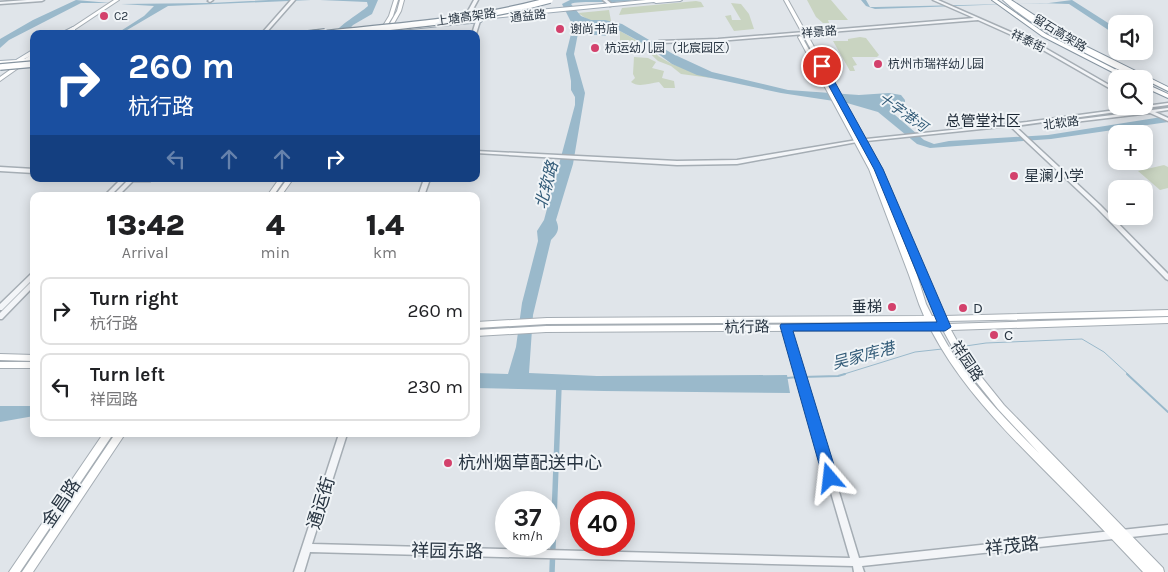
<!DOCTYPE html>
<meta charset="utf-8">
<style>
body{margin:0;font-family:Karla,"Noto Sans SC",sans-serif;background:#f6f6f6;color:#202124;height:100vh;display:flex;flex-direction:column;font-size:19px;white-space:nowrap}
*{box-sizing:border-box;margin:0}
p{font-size:16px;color:#757577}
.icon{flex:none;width:28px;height:28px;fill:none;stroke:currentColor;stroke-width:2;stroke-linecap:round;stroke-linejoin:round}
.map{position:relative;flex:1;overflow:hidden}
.panel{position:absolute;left:30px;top:192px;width:450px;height:245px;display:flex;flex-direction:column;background:#fff;border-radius:10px;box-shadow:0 2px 12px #0003}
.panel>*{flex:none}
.hud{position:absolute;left:30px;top:30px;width:450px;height:152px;border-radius:10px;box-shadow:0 2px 12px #0003;background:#1a4fa0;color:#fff;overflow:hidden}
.controls{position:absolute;left:1108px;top:15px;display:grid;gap:10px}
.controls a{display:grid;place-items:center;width:45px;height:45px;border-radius:10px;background:#fff;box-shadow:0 2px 12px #0003;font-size:25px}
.speed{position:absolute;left:495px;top:491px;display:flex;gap:10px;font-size:25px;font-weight:700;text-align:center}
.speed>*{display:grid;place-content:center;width:65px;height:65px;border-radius:50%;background:#fff;box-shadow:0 2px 12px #0003;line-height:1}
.speed small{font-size:12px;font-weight:400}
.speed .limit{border:8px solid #d22;background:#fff;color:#111}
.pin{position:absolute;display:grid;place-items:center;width:42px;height:42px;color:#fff;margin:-21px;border:2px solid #fff;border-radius:50%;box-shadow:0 1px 5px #0007}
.me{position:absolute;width:55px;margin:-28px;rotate:343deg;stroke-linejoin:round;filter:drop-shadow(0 0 4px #0008)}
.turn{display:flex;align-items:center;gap:18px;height:105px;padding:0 15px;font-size:22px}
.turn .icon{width:65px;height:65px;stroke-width:2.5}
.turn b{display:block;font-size:35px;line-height:42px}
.lanes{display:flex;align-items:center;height:48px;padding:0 15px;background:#0003;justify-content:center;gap:25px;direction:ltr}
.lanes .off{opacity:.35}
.eta{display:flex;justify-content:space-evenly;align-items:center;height:85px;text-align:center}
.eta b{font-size:30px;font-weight:800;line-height:35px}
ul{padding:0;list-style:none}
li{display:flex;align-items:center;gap:15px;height:68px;margin:0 10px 8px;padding:0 5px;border:2px solid #e0e0e0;border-radius:10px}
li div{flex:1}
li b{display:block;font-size:19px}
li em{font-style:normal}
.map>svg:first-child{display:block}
.green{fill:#c9d4c1}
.water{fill:#9ab9cb}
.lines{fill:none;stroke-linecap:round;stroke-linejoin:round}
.stream-far1{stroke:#9ab9cb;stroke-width:1}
.stream{stroke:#9ab9cb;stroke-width:2}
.canal{stroke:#9ab9cb;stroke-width:5.5}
.tertiary-casing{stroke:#a5adb4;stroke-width:3}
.secondary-casing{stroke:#a5adb4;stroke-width:2}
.primary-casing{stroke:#9fabb6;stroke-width:2}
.trunk-casing{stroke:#8795a1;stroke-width:2}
.tertiary{fill:#f3f5f8;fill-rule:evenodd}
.secondary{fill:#fff;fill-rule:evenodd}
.primary{fill:#fff;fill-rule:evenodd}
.trunk{fill:#fff;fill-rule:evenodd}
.trunk-bridge-casing{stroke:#8795a1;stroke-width:8;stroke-linecap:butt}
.trunk-bridge{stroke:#fff;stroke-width:5.5}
.route{fill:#1a73e8;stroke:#114b97}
.poi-dot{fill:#d3416c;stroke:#f0f4f7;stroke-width:2}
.labels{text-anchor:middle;stroke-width:4;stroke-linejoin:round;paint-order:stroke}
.far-poi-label{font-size:12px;fill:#283542;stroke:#f0f4f7;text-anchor:start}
.far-street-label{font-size:12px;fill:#283542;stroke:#f0f4f7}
.far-water-label{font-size:14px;font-style:italic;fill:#315a77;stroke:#f0f4f7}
.far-quarter-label{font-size:15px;fill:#1a2633;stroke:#f0f4f7}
.poi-label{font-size:15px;fill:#283542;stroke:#f0f4f7;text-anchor:start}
.street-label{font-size:15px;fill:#283542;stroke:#f0f4f7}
.water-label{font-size:16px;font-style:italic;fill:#315a77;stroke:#f0f4f7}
.near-poi-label{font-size:18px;fill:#283542;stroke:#f0f4f7;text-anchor:start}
.near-street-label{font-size:18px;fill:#283542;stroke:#f0f4f7}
</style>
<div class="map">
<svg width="1168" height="572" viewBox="0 0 1168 572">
<rect width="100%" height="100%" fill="#e0e5ea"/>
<path class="green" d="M807,0H831L848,20H828L829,23H823L816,17Z
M696,1L701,2L704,7L619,15L622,8Z
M731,3L741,4L749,14L754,29L734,31L725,16L731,15L732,20H741Z
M609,10L611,21H590L578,13Z
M620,31L654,50L658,56L672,64L711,78L681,74L671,66L658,61L642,46L630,42H620Z
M860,37L866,38L879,55L877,57H852L857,65L853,66L855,71H850L833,41H848V39Z
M634,57L648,58L656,62L652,68L664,71L662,78L674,81L675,88H664L659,82C650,83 638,88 631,82L635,78L633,74Z
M1164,165L1168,167V188L1160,190L1138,171Z"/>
<path class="water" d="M76,0L110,3H81L9,40L0,48V39L33,20Z
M269,0H311L168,6L122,33L116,34L144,16L154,6L121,4L210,3Z
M320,0H378L372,14L353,25L345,34H334C339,25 359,14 368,6L367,2Z
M570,0H633C620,4 577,0 571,4L581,16L591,20H605L622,24L673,54L712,72L788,90L859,95L889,93L901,95L905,100V108L894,111L895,115L924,140L934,144L949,141L1048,135L1168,116V122L1051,139L930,148L917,144L878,112L847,103L781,93L697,75L672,64L646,45L620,31L606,25L611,30L610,36L583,34L582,32L586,23H580L574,54L585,93L573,164L556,220C560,229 558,233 551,240L533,315L529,373L597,376L787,375L790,393L604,391L476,388V373L508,374L516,347L522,303L538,241L537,231L544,220L575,105V97L571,90V81L566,54L573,26L562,4Z
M861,0H866L870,7H876L1049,3L1072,0L1116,28V35L1069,4L1039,3L875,9L866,6Z
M0,406H34V416L0,422Z"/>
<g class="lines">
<path class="stream-far1" d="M959,347L986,343L1082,339L1104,352L1129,375
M841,375L915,352L942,349"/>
<path class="stream" d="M1127,374L1168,412
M802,377L838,376L845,374
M787,378L798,377"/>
<path class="canal" d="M552,572L559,386"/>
<defs>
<path id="tertiary" d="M27,0H44L42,1L0,4V2Z
M209,0H213L210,2L208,1Z
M291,0H295L265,34H261Z
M474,0H478L472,11L480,21L476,34H472L476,21L468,11Z
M603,0H607L613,5L610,6Z
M933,0H938L1038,44L1116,89V92L1036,46L978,20L718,41L659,43L657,42L659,41L718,39L974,18Z
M1168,103V105L1015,126L1100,205L1168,274V280L1166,279L1096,207L1010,126L857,142L737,164L677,165L476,153V151L677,161L737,160L857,140L1027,122Z
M1168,108V110L1155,112L1168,118V121L1150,113L1049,125L1047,124L1049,123Z
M0,167L34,169V173L0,171Z
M115,179H153L150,181H133L118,196H112L127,181H125L110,196H104L119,181L115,180Z
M424,179H430L424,196H418Z
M34,272V278L2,310H0V304L32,273Z
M34,280V286L2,319H0V313L32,281Z
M784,325H788L789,327L859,558L1168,525V533L862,566L864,572H854L853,566L310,552L304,572H294L339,434H347L312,544L850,558L783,327Z"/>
<path id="secondary" d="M114,0H119L68,34L64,33Z
M394,0H398L393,16L382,34H378L389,16Z
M400,0H404L401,11L388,34H384L397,11Z
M784,0H788L882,169L944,316L1168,310V316L947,321L948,324L1168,317V323L951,330L967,359L1004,405L1163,568L1164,572H1143C1116,543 1089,515 1061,487C1013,439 963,391 931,330L546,332L476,336V330L546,326L928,324L927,322L547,324L476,328V322L547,318L924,316L919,304L909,275L869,169L798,37L800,36L802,37L875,169L917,275L926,304L932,316H936L876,169ZM939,321L941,324H936L935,322ZM939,330H943L961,363L998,409L1039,453C1002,416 964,377 939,330Z
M32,54H34V57L0,81V77Z
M279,179H285L273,196H267Z
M287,179H293L281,196H275Z
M0,354L34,355V361L0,360Z
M0,362H34V368H0Z
M103,434H113L20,572H9Z
M115,434H125L33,572H22Z"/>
<path id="primary" d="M646,0H682L680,1L656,3L654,2L473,20L470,18L473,16Z
M1003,0H1008L1056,32L1146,79L1144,81V79H1129L1114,72L1113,71L1116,69L1131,76C1090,55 1037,31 1003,0Z
M479,19L482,21L481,22L360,34L357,32L360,30Z
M73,27L75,28V30L66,34H59Z
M317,30L320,32L319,33L296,34Z
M34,49V54L24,59L34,58V62L0,65V61L16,60Z"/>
<path id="trunk" d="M992,0H997L1046,34L1134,79H1126L1042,36Z
M1006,0H1011L1069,38L1168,87V91L1065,40Z
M1144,83L1168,94V98L1144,87Z"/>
</defs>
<use href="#tertiary" class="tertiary-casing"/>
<use href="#secondary" class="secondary-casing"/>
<use href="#primary" class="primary-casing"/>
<use href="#trunk" class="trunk-casing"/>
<use href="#tertiary" class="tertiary"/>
<use href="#secondary" class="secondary"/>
<use href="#primary" class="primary"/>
<use href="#trunk" class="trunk"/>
<defs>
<path id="trunk-bridge" d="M308,34L325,32
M321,34C398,26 475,21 550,0
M0,67L34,64"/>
</defs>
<use href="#trunk-bridge" class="trunk-bridge-casing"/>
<use href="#trunk-bridge" class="trunk-bridge"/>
</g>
<path class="route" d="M819,64L826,66L883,169L951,327L945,331H793L838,478L836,482L830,484L825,482L823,478L780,326L781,324L937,322L874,169L818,66Z"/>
<g class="poi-dot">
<circle cx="104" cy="16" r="5"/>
<circle cx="560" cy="29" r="5"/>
<circle cx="595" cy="48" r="5"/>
<circle cx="878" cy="64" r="5"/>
<circle cx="1014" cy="176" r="5"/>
<circle cx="892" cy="307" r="5"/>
<circle cx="963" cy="308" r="5"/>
<circle cx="994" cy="335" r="5"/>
<circle cx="448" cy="463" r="5"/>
</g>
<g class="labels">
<g class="far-poi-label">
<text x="114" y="20">C2</text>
<text x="570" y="33">谢尚书庙</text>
<text x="605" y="52">杭运幼儿园（北宸园区）</text>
<text x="888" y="68">杭州市瑞祥幼儿园</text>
</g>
<g class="far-street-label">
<text transform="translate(528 16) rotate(-6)" y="4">通益路</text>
<text transform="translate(466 17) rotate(-8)" y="4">上塘高架路</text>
<text transform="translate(819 32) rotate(-5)" y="4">祥景路</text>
<text transform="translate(1060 33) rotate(31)" y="4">留石高架路</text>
<text transform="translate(1028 41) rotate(26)" y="4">祥泰街</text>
<text transform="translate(1061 123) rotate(-7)" y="4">北软路</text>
</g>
<g class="far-water-label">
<text transform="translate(903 112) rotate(35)" y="5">十字港河</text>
</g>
<g class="far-quarter-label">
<text x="983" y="126">总管堂社区</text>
</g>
<g class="poi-label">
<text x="1024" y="181">星澜小学</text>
<text x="882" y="312" text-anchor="end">垂梯</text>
<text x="973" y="313">D</text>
<text x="1004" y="340">C</text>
</g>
<g class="street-label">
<text transform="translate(747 327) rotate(-1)" y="5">杭行路</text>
<text transform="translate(967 361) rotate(56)" y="5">祥园路</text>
</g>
<g class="water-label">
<text transform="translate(546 185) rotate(-75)" y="6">北软路</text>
<text transform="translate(863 355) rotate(-15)" y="6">吴家库港</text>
</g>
<g class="near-poi-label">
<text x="458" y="469">杭州烟草配送中心</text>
</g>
<g class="near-street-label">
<text transform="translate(61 503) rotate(-56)" y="6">金昌路</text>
<text transform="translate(321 503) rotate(-73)" y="6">通运街</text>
<text transform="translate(1012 546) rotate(-6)" y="6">祥茂路</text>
<text transform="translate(447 551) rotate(1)" y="6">祥园东路</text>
</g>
</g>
</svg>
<div class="controls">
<a><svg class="icon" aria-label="sound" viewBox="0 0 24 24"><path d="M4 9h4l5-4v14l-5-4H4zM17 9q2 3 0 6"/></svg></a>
<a><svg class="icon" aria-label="search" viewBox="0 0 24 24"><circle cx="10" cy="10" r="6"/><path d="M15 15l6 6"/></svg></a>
<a>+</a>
<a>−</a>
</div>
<div class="speed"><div>37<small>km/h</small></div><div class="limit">40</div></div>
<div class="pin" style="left:822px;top:66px;background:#d93025"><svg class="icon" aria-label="arrive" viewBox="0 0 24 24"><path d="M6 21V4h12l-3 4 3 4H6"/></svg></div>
<svg class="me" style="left:830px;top:478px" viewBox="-20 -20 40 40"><path d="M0-17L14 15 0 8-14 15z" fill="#1a73e8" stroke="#fff" stroke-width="4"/></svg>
<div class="hud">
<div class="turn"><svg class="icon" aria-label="right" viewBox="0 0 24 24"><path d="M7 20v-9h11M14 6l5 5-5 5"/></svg><div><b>260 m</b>杭行路</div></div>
<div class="lanes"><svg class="icon off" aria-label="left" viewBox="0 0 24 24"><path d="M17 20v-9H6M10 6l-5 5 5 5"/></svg><svg class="icon off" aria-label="ahead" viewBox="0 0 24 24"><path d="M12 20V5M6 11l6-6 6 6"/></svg><svg class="icon off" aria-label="ahead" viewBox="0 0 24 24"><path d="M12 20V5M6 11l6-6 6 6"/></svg><svg class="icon" aria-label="right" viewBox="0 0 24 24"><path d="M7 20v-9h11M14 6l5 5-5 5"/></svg></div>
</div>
<section class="panel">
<div class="eta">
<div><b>13:42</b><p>Arrival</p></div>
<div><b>4</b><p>min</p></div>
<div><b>1.4</b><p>km</p></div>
</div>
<ul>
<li><svg class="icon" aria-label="right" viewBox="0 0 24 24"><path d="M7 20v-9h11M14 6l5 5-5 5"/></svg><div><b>Turn right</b><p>杭行路</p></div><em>260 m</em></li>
<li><svg class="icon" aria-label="left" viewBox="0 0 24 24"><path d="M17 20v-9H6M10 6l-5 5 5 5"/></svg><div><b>Turn left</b><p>祥园路</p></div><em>230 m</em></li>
</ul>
</section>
</div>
